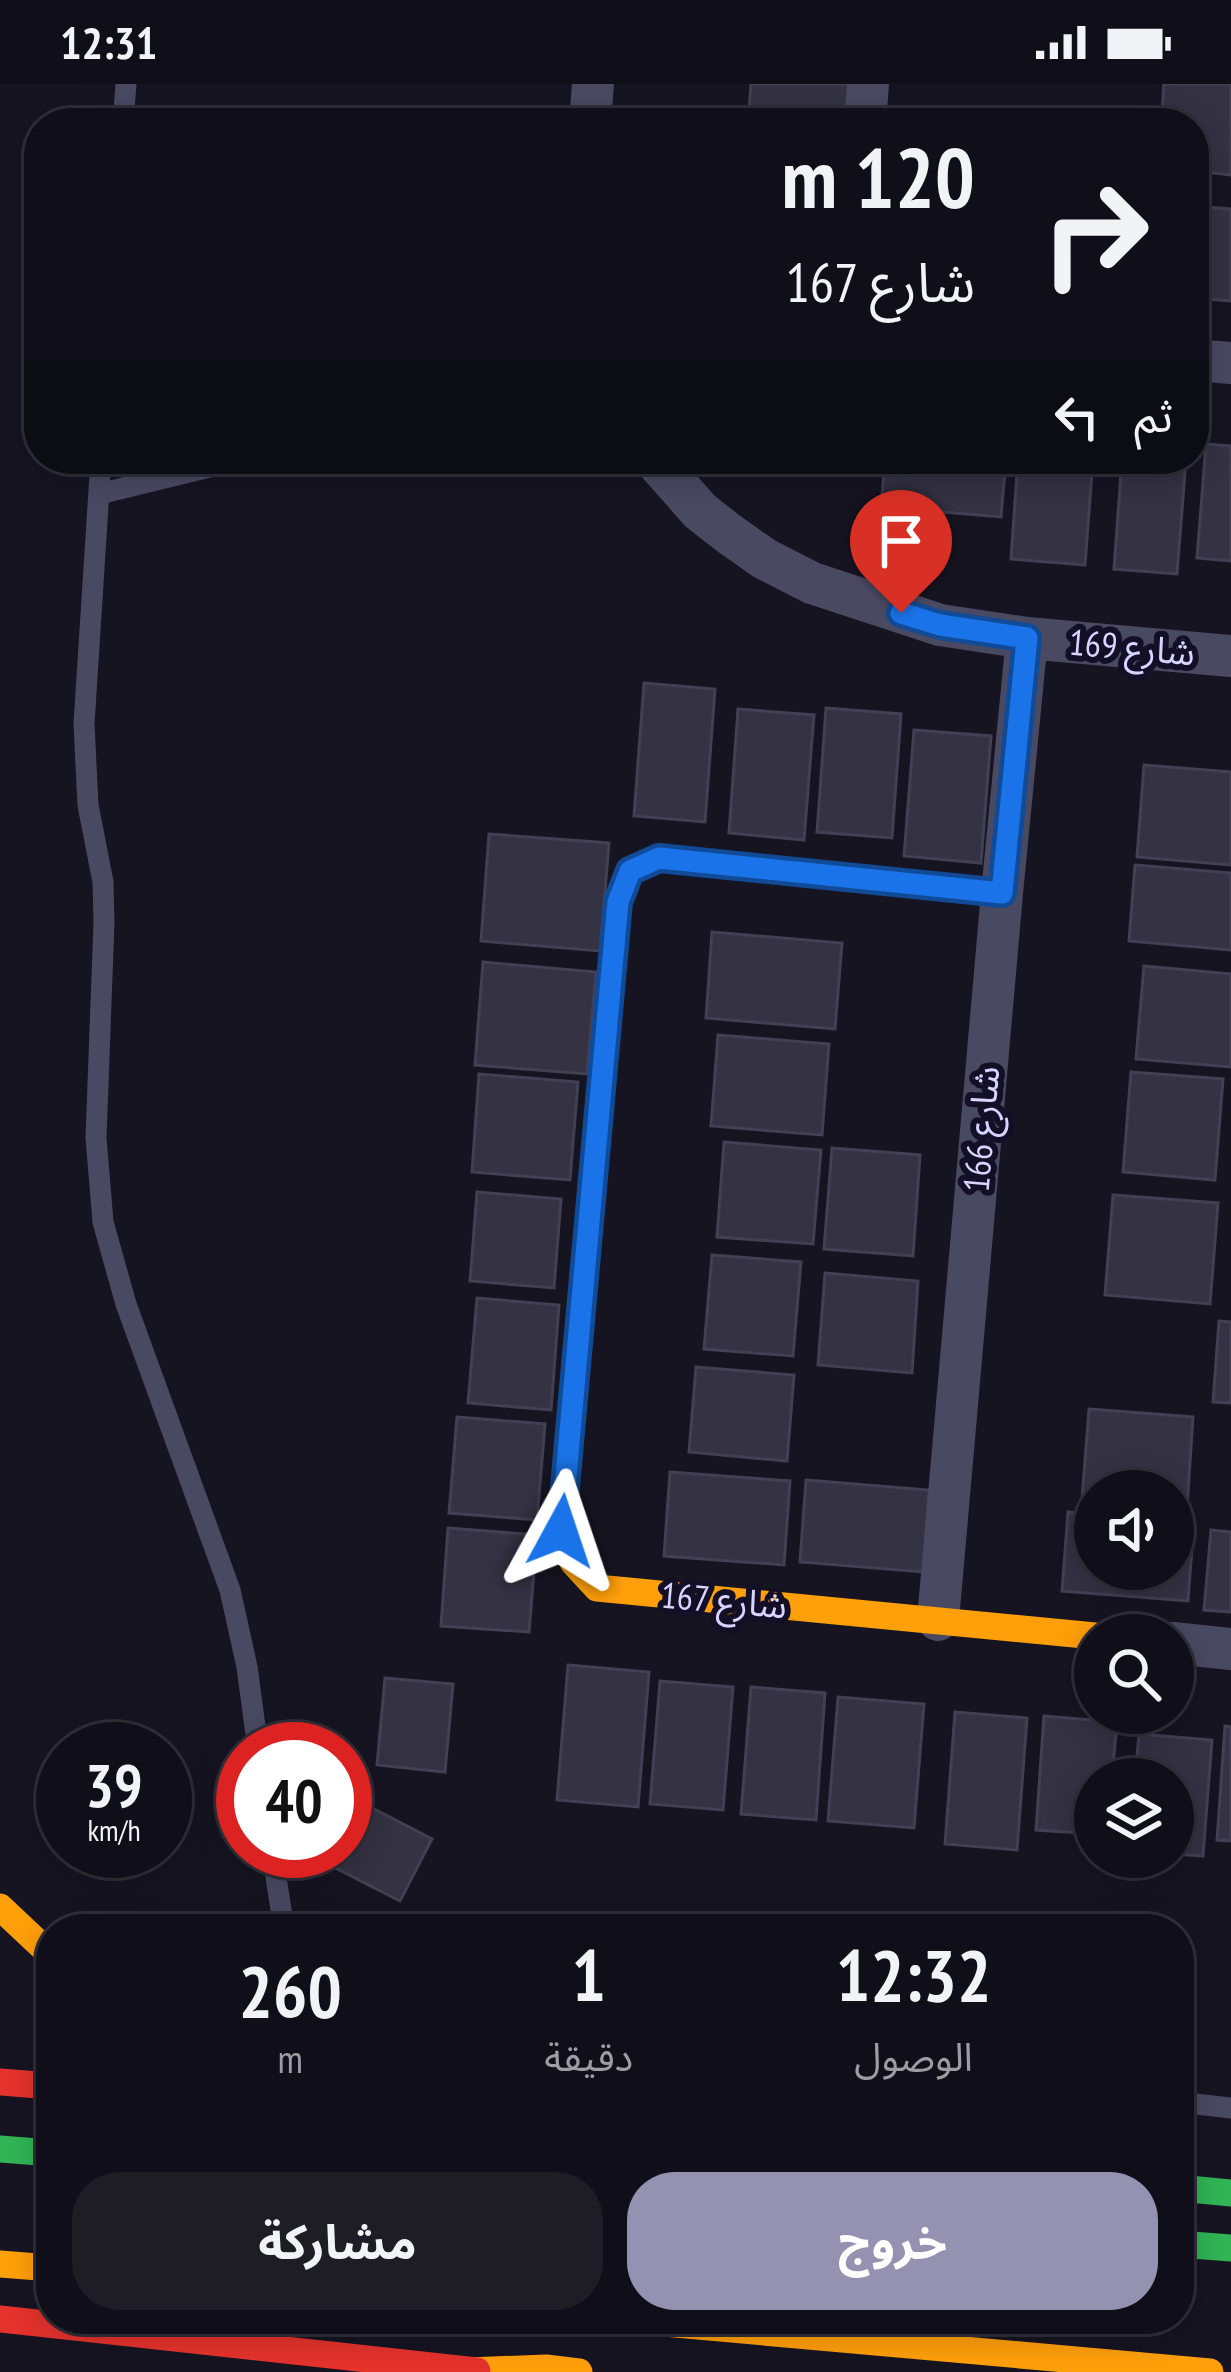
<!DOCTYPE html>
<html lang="ar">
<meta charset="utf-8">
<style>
body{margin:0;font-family:"PT Sans Narrow","Noto Sans Arabic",sans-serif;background:#1e1d26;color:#f1f3f6;direction:rtl;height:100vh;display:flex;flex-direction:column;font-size:45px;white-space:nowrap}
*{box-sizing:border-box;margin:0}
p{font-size:39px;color:#9c9ca2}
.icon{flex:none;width:66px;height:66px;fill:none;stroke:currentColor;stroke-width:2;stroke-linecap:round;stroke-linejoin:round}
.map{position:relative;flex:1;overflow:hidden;direction:ltr}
.drawer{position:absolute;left:36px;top:1830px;width:1158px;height:420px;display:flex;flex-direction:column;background:#100f19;border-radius:48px;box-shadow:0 6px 30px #0003,0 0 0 3px #302f38;direction:rtl}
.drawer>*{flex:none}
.hud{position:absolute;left:24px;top:24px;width:1185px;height:366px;border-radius:48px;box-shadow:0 6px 30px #0003,0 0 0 3px #302f38;direction:rtl;background:#100f19;color:#f1f3f6;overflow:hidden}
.controls{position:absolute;left:1074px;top:1386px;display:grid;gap:24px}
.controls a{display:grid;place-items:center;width:120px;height:120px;border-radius:50%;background:#100f19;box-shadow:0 6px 30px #0003,0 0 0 3px #302f38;font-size:60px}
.speed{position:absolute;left:36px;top:1638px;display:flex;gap:24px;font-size:60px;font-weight:700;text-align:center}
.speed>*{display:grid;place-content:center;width:156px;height:156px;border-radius:50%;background:#100f19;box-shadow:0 6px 30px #0003,0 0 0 3px #302f38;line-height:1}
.speed small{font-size:30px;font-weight:400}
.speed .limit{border:18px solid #d22;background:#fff;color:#111}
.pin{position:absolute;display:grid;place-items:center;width:102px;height:102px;color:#fff;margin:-123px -51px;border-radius:50% 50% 50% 0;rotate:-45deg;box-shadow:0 0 12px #0007}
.pin .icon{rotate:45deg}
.me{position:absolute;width:132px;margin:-66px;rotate:5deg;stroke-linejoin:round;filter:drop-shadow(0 0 9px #0008)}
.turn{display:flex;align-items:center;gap:42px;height:252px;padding:0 36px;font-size:54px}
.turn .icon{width:156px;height:156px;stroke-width:2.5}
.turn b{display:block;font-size:84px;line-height:102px}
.then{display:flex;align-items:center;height:114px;padding:0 36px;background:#0003;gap:24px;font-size:45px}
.eta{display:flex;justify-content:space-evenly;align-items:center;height:204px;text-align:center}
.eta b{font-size:72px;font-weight:700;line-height:84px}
.primary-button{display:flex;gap:24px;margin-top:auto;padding:24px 36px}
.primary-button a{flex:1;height:138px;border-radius:48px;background:#9591b1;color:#fff;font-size:48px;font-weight:700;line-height:138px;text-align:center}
.primary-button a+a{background:#1e1d26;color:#f1f3f6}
.status{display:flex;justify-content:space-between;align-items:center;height:84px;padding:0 60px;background:#100f19;direction:ltr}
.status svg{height:33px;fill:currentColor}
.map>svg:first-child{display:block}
.building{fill:#343243;stroke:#433f54;stroke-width:3}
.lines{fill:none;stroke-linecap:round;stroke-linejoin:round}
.lane{stroke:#4a4962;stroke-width:21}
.street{stroke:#4a4962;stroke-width:42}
.fast{stroke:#30b455;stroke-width:27}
.slow{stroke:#ff9f0a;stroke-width:27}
.jam{stroke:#e5322d;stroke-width:27}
.route-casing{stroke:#114b97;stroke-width:30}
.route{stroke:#1a73e8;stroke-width:21}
.labels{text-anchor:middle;stroke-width:12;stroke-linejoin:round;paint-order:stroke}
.street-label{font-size:36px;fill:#d9d4ff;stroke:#130f26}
</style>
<div class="status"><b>12:31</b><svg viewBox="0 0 49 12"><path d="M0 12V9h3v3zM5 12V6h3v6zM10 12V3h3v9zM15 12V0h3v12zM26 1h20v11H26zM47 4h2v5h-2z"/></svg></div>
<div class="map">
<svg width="1231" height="2288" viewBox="0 0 1231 2288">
<rect width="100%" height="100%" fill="#161421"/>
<path class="building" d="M751,0H857L854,39H748Z
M1164,0H1231V91L1194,87V39H1161Z
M1194,122L1231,125V217L1194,214Z
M1206,360L1231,362V477L1197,474Z
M885,375H1006L1001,433L881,423Z
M1018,375H1093L1085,481L1011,475Z
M1122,375H1186L1177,490L1114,485Z
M644,599L715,605L705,738L634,732Z
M826,624L901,630L892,754L817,748Z
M738,625L814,631L804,756L729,749Z
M914,646L991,652L981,779L904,772Z
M1144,681L1231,688V781L1137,773Z
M489,750L609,759L600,867L481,857Z
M1135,781L1231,789V866L1129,857Z
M712,848L842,859L835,945L706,934Z
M483,878L596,888L587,990L475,981Z
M1144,882L1231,890V983L1136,975Z
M718,951L829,960L822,1051L711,1042Z
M1131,988L1223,995L1215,1096L1123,1088Z
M479,990L578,998L570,1096L472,1088Z
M724,1058L821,1066L813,1160L717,1153Z
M832,1064L920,1071L913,1172L824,1165Z
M477,1108L561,1115L554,1204L470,1197Z
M1113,1111L1218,1119L1210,1220L1105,1211Z
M712,1171L801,1178L793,1272L704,1265Z
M825,1189L918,1197L912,1289L818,1281Z
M477,1214L559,1221L551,1326L468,1319Z
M1219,1237L1231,1238V1319L1213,1318Z
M696,1283L794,1291L787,1377L689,1368Z
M1089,1325L1193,1333L1187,1424L1173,1422V1407H1095V1416L1082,1415Z
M457,1333L545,1340L537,1436L449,1429Z
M670,1388L790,1397L784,1481L664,1472Z
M806,1396L929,1406L923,1488L800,1478Z
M1068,1428L1095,1430V1485H1173V1437L1194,1438L1188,1517L1062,1507Z
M448,1444L537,1451L529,1548L441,1542Z
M1211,1446L1231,1448V1528L1204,1526Z
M568,1581L649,1588L638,1723L557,1716Z
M385,1594L453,1600L445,1688L377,1681Z
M660,1597L733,1603L723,1726L650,1720Z
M751,1603L825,1609L816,1736L741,1730Z
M838,1613L924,1620L914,1744L828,1737Z
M955,1628L1027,1634L1017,1766L945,1760Z
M1044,1632L1117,1638L1112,1695H1095V1750L1036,1746Z
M1225,1642L1231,1643V1757L1217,1756Z
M1139,1650L1212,1656L1203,1772L1173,1770V1695H1135Z
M353,1714L432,1755L400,1817L322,1777L327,1767H345V1730Z"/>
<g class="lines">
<path class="lane" d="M123,39L126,0
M101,375L84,640L88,721L103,798L104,838L96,1054L103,1138L126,1220L230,1506L247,1583L258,1665
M99,410L242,375
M272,1767L282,1832L289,1845
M1179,2018L1231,2024"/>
<path class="street" d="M590,39L593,0
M865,39L868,0
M1194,276L1231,279
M654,375L700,427L728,449L765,475L812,499L940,541L1027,554L1231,572
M938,1536L1002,809L1027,554
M1173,1559L1231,1565"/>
<path class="fast" d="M581,1229L618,818L630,787L659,774L1002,809
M0,2065L51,2069
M1179,2104L1231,2109
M1179,2160L1231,2164"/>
<path class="slow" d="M581,1229L561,1447L573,1478L597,1504L1095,1552
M0,1823L51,1871
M0,2180L51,2184
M619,2235L1210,2288
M442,2288L546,2284L579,2288"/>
<path class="jam" d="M0,1998L51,2002
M0,2235L477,2287"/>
</g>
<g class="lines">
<defs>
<path id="route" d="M561,1447L618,818L630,787L659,774L1002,809L1027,554L940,541L901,529"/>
</defs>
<use href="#route" class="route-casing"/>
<use href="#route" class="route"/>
</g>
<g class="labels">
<g class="street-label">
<text transform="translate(1132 563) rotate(5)" y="13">شارع 169</text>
<text transform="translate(981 1045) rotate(-85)" y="13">شارع 166</text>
<text transform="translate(724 1516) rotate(5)" y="13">شارع 167</text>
</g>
</g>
</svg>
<div class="controls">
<a><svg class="icon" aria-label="sound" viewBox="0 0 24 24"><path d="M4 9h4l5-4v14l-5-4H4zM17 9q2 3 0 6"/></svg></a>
<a><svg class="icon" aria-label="search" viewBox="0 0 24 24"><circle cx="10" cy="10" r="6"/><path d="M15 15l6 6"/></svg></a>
<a><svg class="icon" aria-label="layers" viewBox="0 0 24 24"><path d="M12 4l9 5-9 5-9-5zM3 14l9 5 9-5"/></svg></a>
</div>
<div class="speed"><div>39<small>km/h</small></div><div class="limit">40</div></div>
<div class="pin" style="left:901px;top:529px;background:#d93025"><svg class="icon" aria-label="arrive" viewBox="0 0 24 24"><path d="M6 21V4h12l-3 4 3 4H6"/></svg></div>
<svg class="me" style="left:561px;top:1447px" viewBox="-20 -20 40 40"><path d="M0-17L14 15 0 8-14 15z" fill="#1a73e8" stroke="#fff" stroke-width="4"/></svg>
<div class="hud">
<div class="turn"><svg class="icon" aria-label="right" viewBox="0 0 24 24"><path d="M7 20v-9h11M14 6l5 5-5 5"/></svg><div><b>120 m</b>شارع 167</div></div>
<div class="then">ثم<svg class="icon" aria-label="left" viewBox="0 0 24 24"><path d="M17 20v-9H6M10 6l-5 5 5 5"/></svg></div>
</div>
<section class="drawer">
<div class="eta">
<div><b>12:32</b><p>الوصول</p></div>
<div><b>1</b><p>دقيقة</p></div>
<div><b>260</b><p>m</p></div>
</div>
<div class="primary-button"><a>خروج</a><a>مشاركة</a></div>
</section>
</div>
